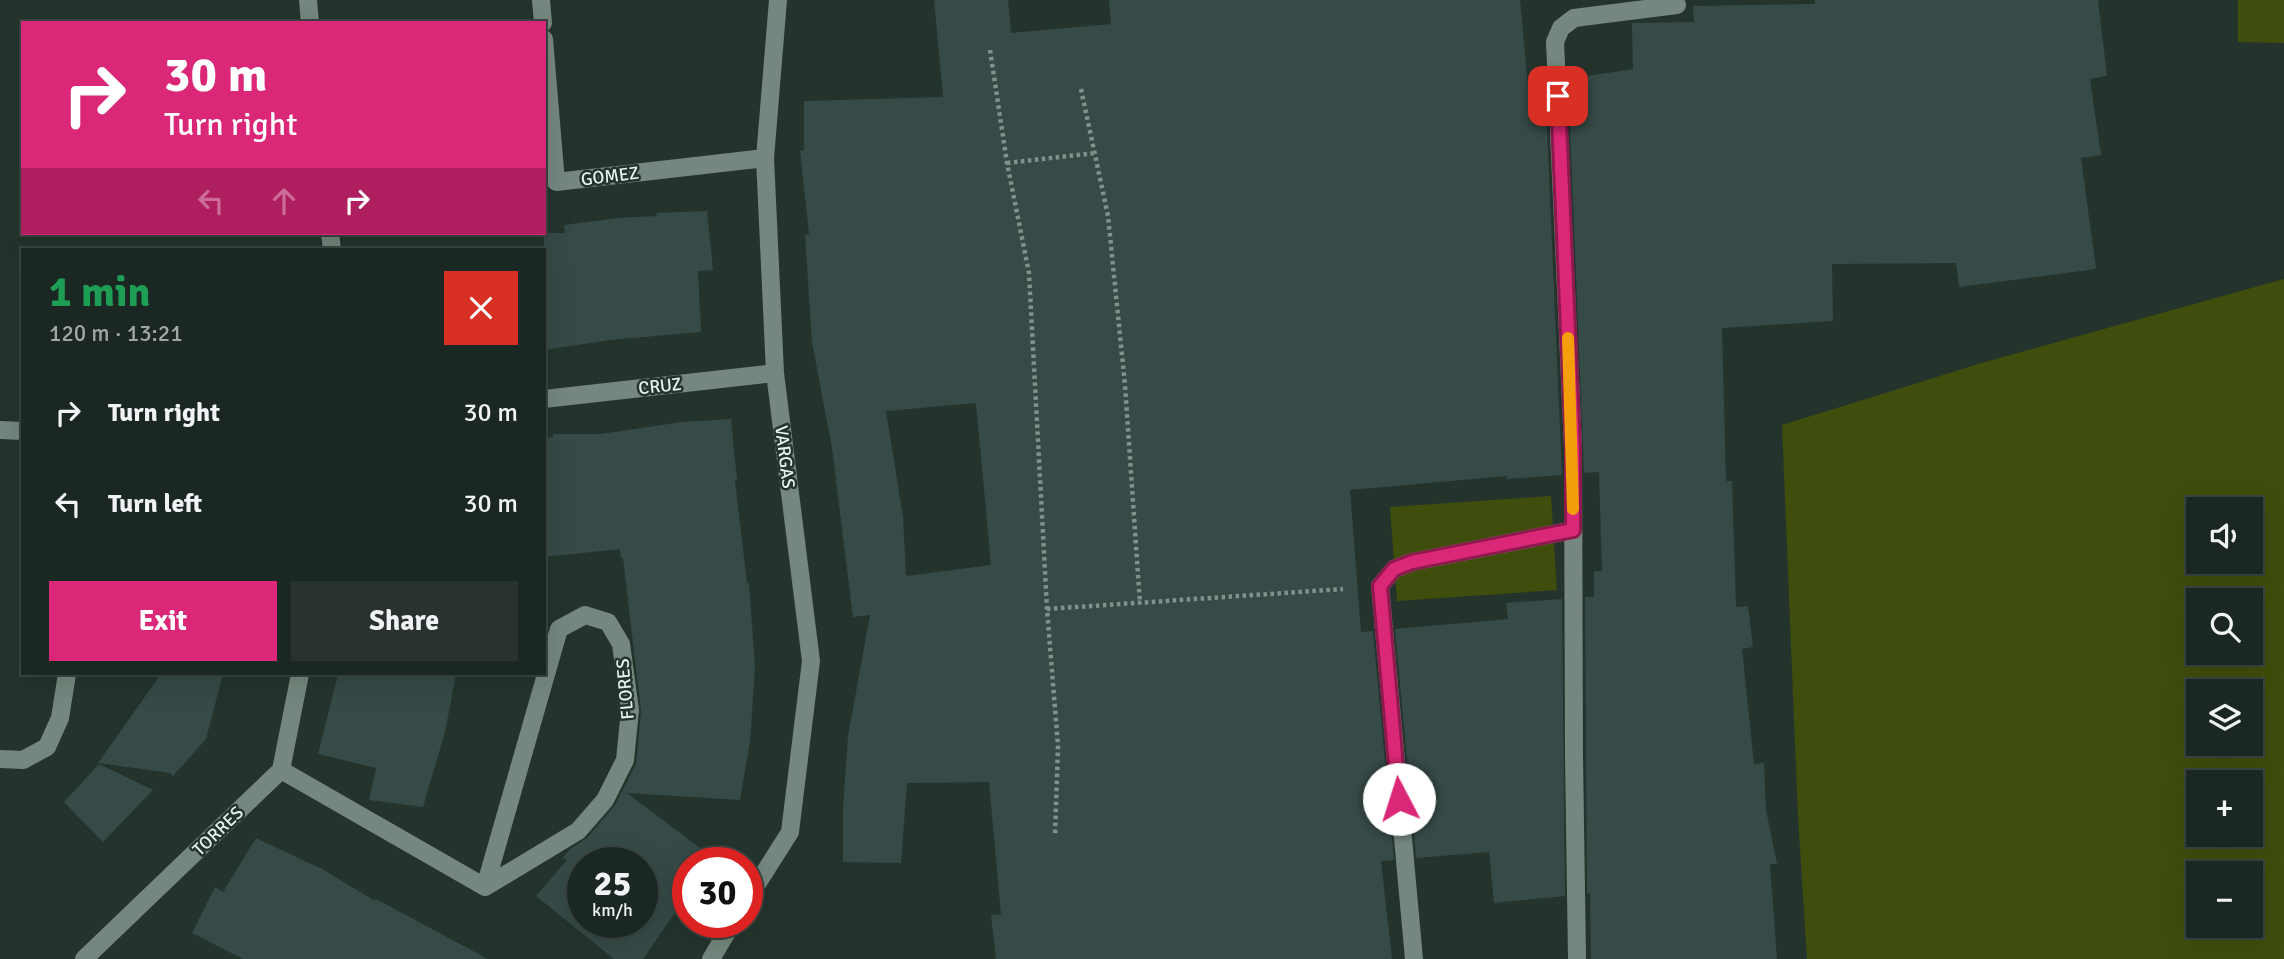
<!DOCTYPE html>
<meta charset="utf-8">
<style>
body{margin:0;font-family:Signika,sans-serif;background:#28332f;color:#f1f3f6;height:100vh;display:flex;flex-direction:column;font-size:26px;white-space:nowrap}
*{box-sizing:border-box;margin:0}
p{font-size:23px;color:#a0a5a5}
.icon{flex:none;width:38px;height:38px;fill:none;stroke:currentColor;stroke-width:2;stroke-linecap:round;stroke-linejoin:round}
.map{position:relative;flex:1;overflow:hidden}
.details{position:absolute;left:21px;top:248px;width:525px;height:427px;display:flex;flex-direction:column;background:#1b2722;border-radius:0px;box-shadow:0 7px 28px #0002,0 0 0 2px #394440}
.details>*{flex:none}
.hud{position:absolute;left:21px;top:21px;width:525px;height:214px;border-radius:0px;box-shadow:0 7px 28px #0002,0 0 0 2px #394440;background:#db2777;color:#fff;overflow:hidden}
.tools{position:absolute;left:2186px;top:497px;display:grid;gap:14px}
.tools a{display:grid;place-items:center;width:77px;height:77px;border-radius:0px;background:#1b2722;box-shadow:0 7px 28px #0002,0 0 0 2px #394440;font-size:35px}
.speed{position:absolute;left:567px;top:847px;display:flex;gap:14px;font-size:35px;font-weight:700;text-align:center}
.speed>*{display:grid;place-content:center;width:91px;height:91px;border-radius:50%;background:#1b2722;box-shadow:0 7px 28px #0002,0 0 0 2px #394440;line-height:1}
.speed small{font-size:18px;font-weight:400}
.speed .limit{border:10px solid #d22;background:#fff;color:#111}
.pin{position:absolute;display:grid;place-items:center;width:60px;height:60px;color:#fff;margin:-30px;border-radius:14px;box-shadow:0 4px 10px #0006}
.me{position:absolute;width:77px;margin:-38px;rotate:355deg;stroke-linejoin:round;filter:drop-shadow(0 0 5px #0008)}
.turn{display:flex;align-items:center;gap:24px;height:147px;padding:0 28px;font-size:32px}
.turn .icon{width:91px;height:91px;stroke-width:2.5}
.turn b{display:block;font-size:49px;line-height:60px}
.lanes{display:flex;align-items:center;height:66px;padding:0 28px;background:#0003;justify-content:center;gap:35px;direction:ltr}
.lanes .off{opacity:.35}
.round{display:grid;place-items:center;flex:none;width:74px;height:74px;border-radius:0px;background:#28332f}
.headline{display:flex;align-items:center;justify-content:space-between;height:119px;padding:0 28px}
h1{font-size:42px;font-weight:800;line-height:52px;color:#1e9e55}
.cta{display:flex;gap:14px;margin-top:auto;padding:14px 28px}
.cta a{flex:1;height:80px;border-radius:0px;background:#db2777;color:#fff;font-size:28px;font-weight:800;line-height:80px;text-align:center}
.cta a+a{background:#28332f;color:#f1f3f6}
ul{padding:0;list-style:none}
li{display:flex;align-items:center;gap:21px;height:91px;padding:0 28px}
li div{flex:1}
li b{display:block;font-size:26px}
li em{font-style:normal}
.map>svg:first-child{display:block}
.green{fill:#3f4e0c;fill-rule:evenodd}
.building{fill:#364a47;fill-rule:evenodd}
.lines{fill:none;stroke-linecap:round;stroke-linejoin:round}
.path{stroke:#84918b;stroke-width:4.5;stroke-dasharray:3.5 3.5;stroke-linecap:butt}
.minor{stroke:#75877e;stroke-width:18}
.route-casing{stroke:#8e194d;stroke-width:18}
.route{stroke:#db2777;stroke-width:12}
.slow{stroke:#f59e0b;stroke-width:12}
.labels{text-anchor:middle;stroke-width:5;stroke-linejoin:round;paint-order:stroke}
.street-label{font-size:18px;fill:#e8f2ec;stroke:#24342d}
</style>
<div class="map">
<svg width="2284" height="959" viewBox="0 0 2284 959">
<rect width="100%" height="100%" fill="#24342d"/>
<path class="green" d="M2238,0H2284V43L2238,42Z
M2284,279V959H1807L1798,816L1782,425L1985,362ZM2198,509H2250V562H2198ZM2198,600H2250V653H2198ZM2198,691H2250V744H2198ZM2198,782H2250V835H2198ZM2198,873H2250V926H2198Z
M1551,496L1557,590L1397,601L1390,507Z"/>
<path class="building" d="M934,0H1008L1011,33L1111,24L1109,0H1520L1528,85L1545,82L1562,475L1507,479V476L1350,490L1361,632L1373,631L1394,860L1381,861L1392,959H996L991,915L1001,914L989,782L907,783L901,863L843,862V809L848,736L870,615L853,617L832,448L812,342L805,235L809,234L800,151L804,150V101L943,97ZM976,403L991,565L906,576L903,517L886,411Z
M1815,0H2098L2107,76L2090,79L2101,155L2081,158L2096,269L1959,287L1956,263L1832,264L1833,321L1722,328L1726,481H1732L1736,607L1748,606L1753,647L1742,649L1754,764L1764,763L1766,810L1777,864H1770L1777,959H1591L1590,893H1587L1585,597H1594V571H1602L1599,472L1584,473L1568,79L1633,69L1632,23L1694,22L1693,6L1815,4Z
M707,211L713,270L698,271L701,332L610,340L544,350V233H565L564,225L618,218L657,216L656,213Z
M731,419L737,480H735L747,583H749L755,667L750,742L740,800L627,793L716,860L685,859L690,863H688V894L643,959H614L536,896L567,860L563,858L570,849L587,838L615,805L636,764L641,711L623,558H621L620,549L544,557V438L553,437V434H601L682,422ZM583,863H642V922H583Z
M1562,599L1565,896L1494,903L1489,852L1416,858L1395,629L1508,619L1506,603Z
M161,674H223L206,739L173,776L170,773L98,763Z
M338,674H456L445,732L423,807L369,800L376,768L318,754Z
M99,764L153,790L103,842L64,802Z
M256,838L322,869L375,901L376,899L488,959H243L192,933L215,887L223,892Z"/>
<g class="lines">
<path class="path" d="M990,50L1007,163L1029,273L1047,609L1058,746L1055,836
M1081,89L1108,216L1125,385L1140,604
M1007,163L1095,153
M1047,609L1343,589"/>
<path class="minor" d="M308,0L310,23
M541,0L543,23
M544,39L556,182L765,158
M330,233L332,250
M544,399L775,373
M0,430L23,431
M585,615L608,622L621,644L630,710L625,760L605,800L578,831L485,887L559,629Z
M0,759L23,760L47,747L60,718L67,674
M281,770L485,887
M747,900L790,832L811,661L775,373L765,158L778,0
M84,959L281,770L300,674
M711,959L733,922
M1414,959L1380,586L1394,569L1412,562L1573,530
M1577,959L1574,757L1573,447L1555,42L1561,28L1574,18L1677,5"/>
</g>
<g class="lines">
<defs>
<path id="route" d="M1399,799L1380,586L1394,569L1412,562L1573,530V447L1558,96"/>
</defs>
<use href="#route" class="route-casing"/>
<use href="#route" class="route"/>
<path class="slow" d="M1568,338L1573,509"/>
</g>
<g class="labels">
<g class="street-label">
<text transform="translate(610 176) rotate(-7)" y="6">GOMEZ</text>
<text transform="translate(660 386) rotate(-6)" y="6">CRUZ</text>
<text transform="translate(785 457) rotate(83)" y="6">VARGAS</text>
<text transform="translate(625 689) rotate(-95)" y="6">FLORES</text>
<text transform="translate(218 831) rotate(-44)" y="6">TORRES</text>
</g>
</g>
</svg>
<div class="tools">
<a><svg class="icon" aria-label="sound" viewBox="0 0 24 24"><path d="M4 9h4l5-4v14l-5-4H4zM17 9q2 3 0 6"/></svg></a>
<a><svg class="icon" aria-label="search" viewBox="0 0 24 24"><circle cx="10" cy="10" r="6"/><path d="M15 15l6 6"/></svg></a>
<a><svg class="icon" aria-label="layers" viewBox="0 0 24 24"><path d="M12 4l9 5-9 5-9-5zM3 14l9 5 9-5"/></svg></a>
<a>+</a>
<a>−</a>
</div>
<div class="speed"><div>25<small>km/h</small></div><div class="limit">30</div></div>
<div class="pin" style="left:1558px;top:96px;background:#d93025"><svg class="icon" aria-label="arrive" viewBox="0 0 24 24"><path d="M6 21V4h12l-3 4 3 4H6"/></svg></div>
<svg class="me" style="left:1399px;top:799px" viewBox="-20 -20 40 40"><circle r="19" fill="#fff"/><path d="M0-13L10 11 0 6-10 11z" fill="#db2777"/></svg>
<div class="hud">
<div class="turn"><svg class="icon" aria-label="right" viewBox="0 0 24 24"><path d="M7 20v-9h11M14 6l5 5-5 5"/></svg><div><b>30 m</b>Turn right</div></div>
<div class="lanes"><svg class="icon off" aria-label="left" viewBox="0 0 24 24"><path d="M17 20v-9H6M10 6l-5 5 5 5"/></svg><svg class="icon off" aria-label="ahead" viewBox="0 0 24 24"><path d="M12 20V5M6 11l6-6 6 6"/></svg><svg class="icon" aria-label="right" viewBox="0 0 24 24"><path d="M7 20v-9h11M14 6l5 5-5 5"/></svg></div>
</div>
<section class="details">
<div class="headline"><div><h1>1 min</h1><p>120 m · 13:21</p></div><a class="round" style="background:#d93025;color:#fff"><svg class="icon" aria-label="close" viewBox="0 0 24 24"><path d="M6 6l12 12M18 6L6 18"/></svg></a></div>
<ul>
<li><svg class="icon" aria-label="right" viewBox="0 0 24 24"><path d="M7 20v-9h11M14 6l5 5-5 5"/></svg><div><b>Turn right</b></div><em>30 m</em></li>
<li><svg class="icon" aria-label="left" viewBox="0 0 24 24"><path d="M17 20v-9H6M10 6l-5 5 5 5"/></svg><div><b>Turn left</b></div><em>30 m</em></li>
</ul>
<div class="cta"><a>Exit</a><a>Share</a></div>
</section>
</div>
